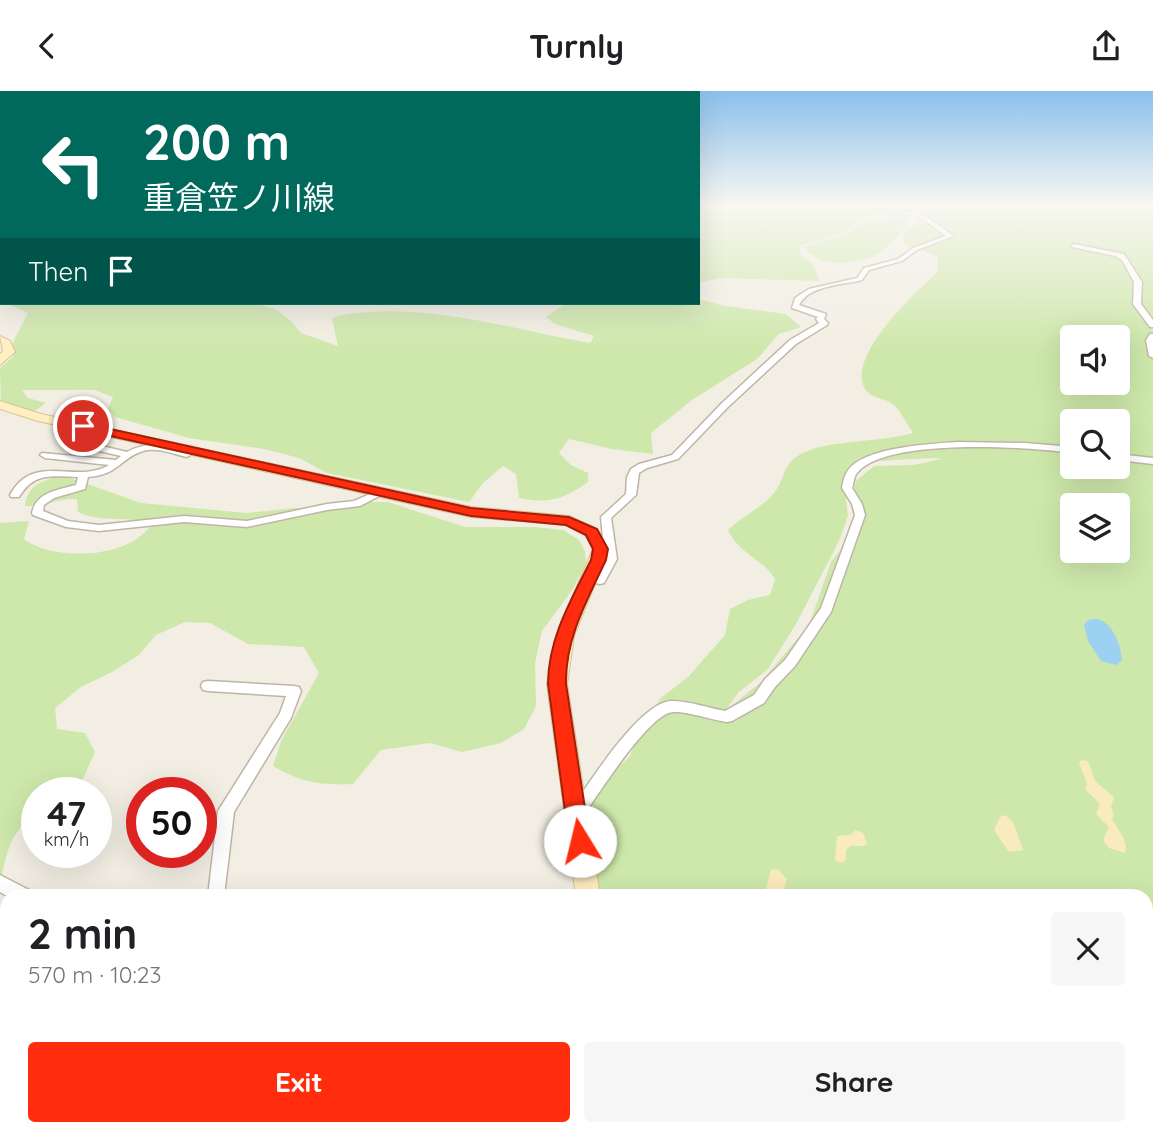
<!DOCTYPE html>
<meta charset="utf-8">
<style>
body{margin:0;font-family:Quicksand,"Noto Sans JP",sans-serif;background:#f6f6f6;color:#202124;height:100vh;display:flex;flex-direction:column;font-size:26px;white-space:nowrap}
*{box-sizing:border-box;margin:0}
p{font-size:23px;color:#757577}
.icon{flex:none;width:38px;height:38px;fill:none;stroke:currentColor;stroke-width:2;stroke-linecap:round;stroke-linejoin:round}
.map{position:relative;flex:1;overflow:hidden}
.details{position:absolute;left:0px;top:798px;width:1153px;height:247px;display:flex;flex-direction:column;background:#fff;border-radius:21px 21px 0 0;box-shadow:0 7px 28px #0002}
.details>*{flex:none}
.guide{position:absolute;left:0px;top:0px;width:700px;height:214px;box-shadow:0 7px 28px #0002;background:#00695c;color:#fff;overflow:hidden}
.fabs{position:absolute;left:1060px;top:234px;display:grid;gap:14px}
.fabs a{display:grid;place-items:center;width:70px;height:70px;border-radius:7px;background:#fff;box-shadow:0 7px 28px #0002;font-size:35px}
.speed{position:absolute;left:21px;top:686px;display:flex;gap:14px;font-size:35px;font-weight:700;text-align:center}
.speed>*{display:grid;place-content:center;width:91px;height:91px;border-radius:50%;background:#fff;box-shadow:0 7px 28px #0002;line-height:1}
.speed small{font-size:18px;font-weight:400}
.speed .limit{border:10px solid #d22;background:#fff;color:#111}
.pin{position:absolute;display:grid;place-items:center;width:60px;height:60px;color:#fff;margin:-30px;border:4px solid #fff;border-radius:50%;box-shadow:0 2px 7px #0007}
.me{position:absolute;width:77px;margin:-38px;rotate:351deg;stroke-linejoin:round;filter:drop-shadow(0 0 5px #0008)}
.turn{display:flex;align-items:center;gap:24px;height:147px;padding:0 28px;font-size:32px}
.turn .icon{width:91px;height:91px;stroke-width:2.5}
.turn b{display:block;font-size:49px;line-height:60px}
.then{display:flex;align-items:center;height:66px;padding:0 28px;background:#0003;gap:14px;font-size:26px}
.round{display:grid;place-items:center;flex:none;width:74px;height:74px;border-radius:7px;background:#f6f6f6}
.head{display:flex;align-items:center;justify-content:space-between;height:119px;padding:0 28px}
h1{font-size:42px;font-weight:800;line-height:52px}
.cta{display:flex;gap:14px;margin-top:auto;padding:14px 28px}
.cta a{flex:1;height:80px;border-radius:7px;background:#ff2d0e;color:#fff;font-size:28px;font-weight:800;line-height:80px;text-align:center}
.cta a+a{background:#f6f6f6;color:#202124}
header{display:flex;justify-content:space-between;align-items:center;height:91px;padding:0 28px;background:#fff;font-size:32px;font-weight:800}
.map>svg:first-child{display:block}
.green{fill:#cee8ab;fill-rule:evenodd}
.sand{fill:#f9ebbd}
.water{fill:#9dd1f2}
.lines{fill:none;stroke-linecap:round;stroke-linejoin:round}
.street-casing{stroke:#beb5a6;stroke-width:3}
.secondary-casing{stroke:#d7c394;stroke-width:2}
.street{fill:#fff;fill-rule:evenodd}
.secondary{fill:#ffefc1;fill-rule:evenodd}
.route{fill:#ff2d0e;stroke:#a61d09;stroke-width:2}
</style>
<header><svg class="icon" aria-label="back" viewBox="0 0 24 24"><path d="M15 5l-7 7 7 7"/></svg>Turnly<svg class="icon" aria-label="share" viewBox="0 0 24 24"><path d="M12 15V3M7 8l5-5 5 5M5 13v7h14v-7"/></svg></header>
<div class="map">
<svg width="1153" height="1044" viewBox="0 0 1153 1044">
<rect width="100%" height="100%" fill="#f2eee3"/>
<path class="green" d="M698,113L765,115L781,113H1153V1044H868L857,1038H1146V805H592L593,701L630,665L640,639L661,607L689,585L725,544L730,518L748,509L770,504L775,488C761,466 740,464 728,439C741,426 763,416 774,402C786,387 782,373 801,363C829,348 880,352 913,342C907,333 902,323 895,315C887,306 870,309 864,296C849,263 915,201 937,182L938,165L905,154L903,144L920,126L917,121L907,125L912,127C902,140 888,160 872,166C851,174 817,176 804,156L844,144L865,129L903,125H880L859,128L852,137L839,144L799,155L801,164L813,174L820,190L721,187L698,192ZM1073,247H1118V292H1073ZM1073,331H1118V376H1073ZM933,367L942,368L913,374L874,375L857,389L854,396L860,415L847,451L831,471L809,534L761,591L725,620L739,601L768,578L796,533L839,450L848,425L846,408L849,391L861,377L877,370ZM1073,415H1118V460H1073Z
M0,175L2,212H255L277,219L291,230L301,242L338,255L332,228L336,225C422,209 505,237 590,252L594,245L555,233L546,226L566,212H698V208L725,215L786,223L801,236L779,243L757,268L692,309L651,342L653,363L612,358L569,348L559,362L571,374L588,382V391C565,408 548,413 519,407L516,383L503,375L483,392L469,411L327,382L299,367L264,358L189,347L115,326L108,318L113,306L94,299H22L28,307L46,312L35,320L1,313L0,277L13,266V251L28,222L10,214H0Z
M62,384L141,412L246,422L295,417L344,418L366,411H388L465,436H534L563,439L579,449L585,460L586,472L573,498L542,540L535,572L536,615L524,638L501,652L462,661L430,652L381,659L353,693C320,694 302,692 273,675L281,650L319,582L304,556L248,553L210,532L185,531L156,544L139,564L112,581L81,596L55,617L57,638L85,642L95,661L83,688L72,702H37V725C10,736 5,768 0,795V432L29,430L24,448C54,471 132,468 152,432C128,425 100,432 78,421L77,408C56,407 44,416 25,415C28,393 42,390 62,384Z
M660,1038H854L864,1044H664Z"/>
<path class="sand" d="M1081,669L1088,670L1095,690L1114,706L1111,716L1114,723L1112,728C1117,737 1129,751 1125,762L1109,757L1103,749L1109,736L1096,723L1100,713L1085,698L1087,692L1079,672Z
M1006,724L1013,731L1023,759L1009,761L994,739L1000,726Z
M855,739L863,742L867,752L864,755H850L846,759V769L841,772L835,769L837,745L850,744Z
M778,778L787,788L782,804L764,805L771,779Z"/>
<path class="water" d="M1095,528C1112,529 1121,554 1122,569L1116,574L1101,570L1088,550L1084,534L1088,529Z"/>
<g class="lines">
<defs>
<path id="street" d="M862,113H872L924,124L954,145L917,159L902,170L869,179L862,189C843,194 809,194 799,214L826,223L824,228L828,232L827,234L796,253L728,316L678,368L647,377L639,382L636,404L611,427L617,468L604,492L600,493L587,490L585,487L587,484H597L605,468L601,426L626,403L627,386L631,378L639,373L672,364L722,312L790,249L819,232L816,228L818,226L792,217L795,207L809,198L857,187L864,177L898,168L913,157L946,145L920,126Z
M1074,153L1124,163L1142,191L1141,213L1153,229V236H1150L1133,213L1134,191L1122,169L1115,165L1072,156L1071,155Z
M1150,243H1153V267L1149,265L1146,249Z
M64,346L127,361C146,350 174,352 192,363L187,366C173,363 157,356 143,360C120,367 119,384 88,386L85,398L54,407L44,414L43,420L68,430L99,434L184,425L247,430L327,413L354,410L382,398L387,401L360,415L327,419L247,436L184,431L99,440L66,436L33,424L32,422C36,401 58,399 76,394L78,386C51,385 34,381 19,406H11L10,404C34,360 76,394 109,374L45,367L40,364L42,362L116,369L121,365L61,351L59,349Z
M957,351L1025,352L1073,356V362C1030,356 886,346 857,382C854,385 854,392 852,397L862,413L865,424L831,521L795,575L775,596L764,612L732,630L727,631C713,629 686,620 673,621C649,622 596,707 581,728L576,730L571,728L568,723L571,718C589,693 640,610 672,610C689,610 709,617 725,620L754,604L765,588L785,569L821,517L855,424L852,413L842,397C843,392 844,385 847,381C862,356 930,353 957,351Z
M1118,363L1153,367V373L1118,369Z
M208,590L294,595L299,596L301,600L291,627L234,721L224,805H208L218,720L280,622L286,605L208,600L203,599L201,595L203,591Z
M0,784L29,799L31,805H7L0,801Z
M276,1038H304L306,1044H278Z
M312,1038H335L333,1044H310Z
M543,1038H563L565,1044H545Z"/>
<path id="secondary" d="M0,154H2V160H0Z
M0,245L10,250L15,261L0,274V263L3,260Z
M0,310L41,323L471,416L569,425L597,438L609,458L574,545L567,593L600,805H576L547,593L556,545L593,458L585,444L566,434L471,426L38,330L0,318Z
M613,1038H641L644,1044H614Z"/>
</defs>
<use href="#street" class="street-casing"/>
<use href="#secondary" class="secondary-casing"/>
<use href="#street" class="street"/>
<use href="#secondary" class="secondary"/>
</g>
<linearGradient id="sky" x2="0" y2="1"><stop stop-color="#8ac0ec"/><stop offset="0.44" stop-color="#f9f7f2"/><stop offset="1" stop-color="#f9f7f2" stop-opacity="0"/></linearGradient>
<rect width="1153" height="259" fill="url(#sky)"/>
<path class="route" d="M83,332L471,417L569,426L597,438L608,458L606,469C587,509 565,548 566,593L590,750L587,757L580,760L572,757L569,750L548,593C548,548 571,509 591,469L593,458L586,444L566,434L471,425L79,338L77,335Z"/>
</svg>
<div class="fabs">
<a><svg class="icon" aria-label="sound" viewBox="0 0 24 24"><path d="M4 9h4l5-4v14l-5-4H4zM17 9q2 3 0 6"/></svg></a>
<a><svg class="icon" aria-label="search" viewBox="0 0 24 24"><circle cx="10" cy="10" r="6"/><path d="M15 15l6 6"/></svg></a>
<a><svg class="icon" aria-label="layers" viewBox="0 0 24 24"><path d="M12 4l9 5-9 5-9-5zM3 14l9 5 9-5"/></svg></a>
</div>
<div class="speed"><div>47<small>km/h</small></div><div class="limit">50</div></div>
<div class="pin" style="left:83px;top:335px;background:#d93025"><svg class="icon" aria-label="arrive" viewBox="0 0 24 24"><path d="M6 21V4h12l-3 4 3 4H6"/></svg></div>
<svg class="me" style="left:580px;top:750px" viewBox="-20 -20 40 40"><circle r="19" fill="#fff"/><path d="M0-13L10 11 0 6-10 11z" fill="#ff2d0e"/></svg>
<div class="guide">
<div class="turn"><svg class="icon" aria-label="left" viewBox="0 0 24 24"><path d="M17 20v-9H6M10 6l-5 5 5 5"/></svg><div><b>200 m</b>重倉笠ノ川線</div></div>
<div class="then">Then<svg class="icon" aria-label="arrive" viewBox="0 0 24 24"><path d="M6 21V4h12l-3 4 3 4H6"/></svg></div>
</div>
<section class="details">
<div class="head"><div><h1>2 min</h1><p>570 m · 10:23</p></div><a class="round"><svg class="icon" aria-label="close" viewBox="0 0 24 24"><path d="M6 6l12 12M18 6L6 18"/></svg></a></div>
<div class="cta"><a>Exit</a><a>Share</a></div>
</section>
</div>
